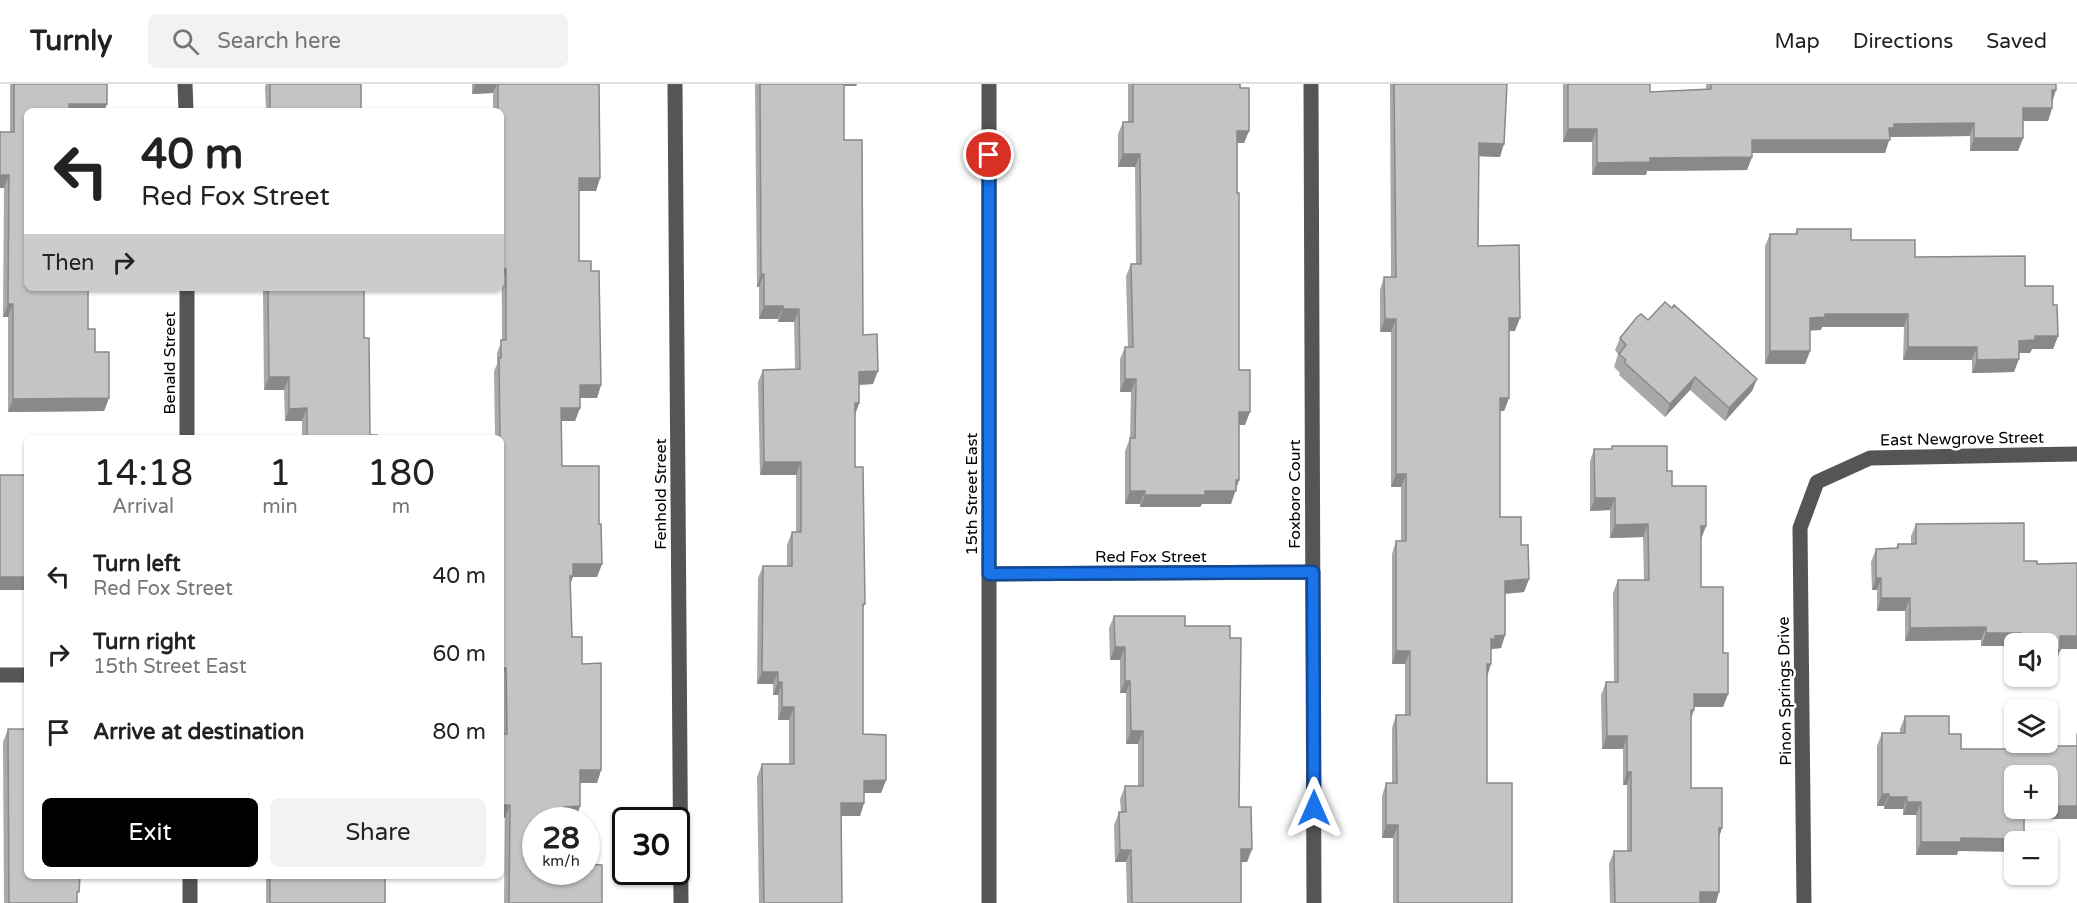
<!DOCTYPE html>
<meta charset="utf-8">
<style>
body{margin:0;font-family:"Varela Round",sans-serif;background:#f2f2f2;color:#222;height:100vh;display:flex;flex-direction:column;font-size:22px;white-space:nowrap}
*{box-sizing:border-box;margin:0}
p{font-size:20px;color:#767676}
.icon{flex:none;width:33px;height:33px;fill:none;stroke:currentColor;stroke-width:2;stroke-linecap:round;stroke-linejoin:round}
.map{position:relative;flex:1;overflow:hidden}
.drawer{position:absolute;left:24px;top:351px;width:480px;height:444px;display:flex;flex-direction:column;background:#fff;border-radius:9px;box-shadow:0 2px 4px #0004}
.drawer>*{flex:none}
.hud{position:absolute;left:24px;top:24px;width:480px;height:183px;border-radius:9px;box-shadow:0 2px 4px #0004;background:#fff;color:#222;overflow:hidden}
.buttons{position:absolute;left:2004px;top:549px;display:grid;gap:12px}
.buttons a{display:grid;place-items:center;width:54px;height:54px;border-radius:9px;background:#fff;box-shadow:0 2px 4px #0004;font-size:30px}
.speed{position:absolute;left:522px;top:723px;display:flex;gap:12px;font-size:30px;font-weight:700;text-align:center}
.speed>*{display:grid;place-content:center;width:78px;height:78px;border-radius:50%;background:#fff;box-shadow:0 2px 4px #0004;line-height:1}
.speed small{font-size:15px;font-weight:400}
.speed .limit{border:3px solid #111;border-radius:9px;background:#fff;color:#111}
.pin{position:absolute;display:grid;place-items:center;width:51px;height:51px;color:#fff;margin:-26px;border:3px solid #fff;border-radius:50%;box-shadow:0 2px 6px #0007}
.me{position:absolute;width:66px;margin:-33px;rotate:0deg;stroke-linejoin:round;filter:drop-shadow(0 0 4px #0008)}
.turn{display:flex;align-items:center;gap:21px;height:126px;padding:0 18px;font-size:27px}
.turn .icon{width:78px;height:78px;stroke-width:2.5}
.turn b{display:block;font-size:42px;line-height:51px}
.then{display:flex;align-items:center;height:57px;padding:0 18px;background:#0003;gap:12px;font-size:22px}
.eta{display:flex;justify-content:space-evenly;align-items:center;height:102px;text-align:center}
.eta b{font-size:36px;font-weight:600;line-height:42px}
.cta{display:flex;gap:12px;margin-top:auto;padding:12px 18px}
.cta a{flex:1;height:69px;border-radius:9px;background:#000;color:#fff;font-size:24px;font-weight:600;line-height:69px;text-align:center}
.cta a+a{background:#f2f2f2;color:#222}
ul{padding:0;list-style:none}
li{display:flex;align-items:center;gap:18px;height:78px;padding:0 18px}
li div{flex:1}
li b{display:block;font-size:22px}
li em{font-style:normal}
header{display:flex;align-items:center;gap:36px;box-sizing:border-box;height:84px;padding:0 30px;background:#fff;border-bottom:2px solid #e0e0e0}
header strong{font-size:28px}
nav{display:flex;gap:33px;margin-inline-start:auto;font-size:21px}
.search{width:420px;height:54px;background:#f2f2f2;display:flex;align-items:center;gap:15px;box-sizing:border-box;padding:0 21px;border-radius:9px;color:#767676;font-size:22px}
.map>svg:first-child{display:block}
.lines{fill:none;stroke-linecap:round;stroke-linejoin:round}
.minor{stroke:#555;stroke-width:15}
.wall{fill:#a9a9a9}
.shaded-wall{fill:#898989}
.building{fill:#c4c4c4;stroke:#898989;stroke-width:1.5}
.route-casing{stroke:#114b97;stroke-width:15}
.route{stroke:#1a73e8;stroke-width:10}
.labels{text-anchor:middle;stroke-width:5;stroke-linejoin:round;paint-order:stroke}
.street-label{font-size:16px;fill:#000;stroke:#fff}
</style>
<header>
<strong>Turnly</strong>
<div class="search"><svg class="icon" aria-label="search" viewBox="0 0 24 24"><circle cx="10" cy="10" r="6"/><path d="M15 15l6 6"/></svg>Search here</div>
<nav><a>Map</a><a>Directions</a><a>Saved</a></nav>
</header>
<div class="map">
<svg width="2077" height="819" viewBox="0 0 2077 819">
<rect width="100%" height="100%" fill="#fff"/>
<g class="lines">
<path class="minor" d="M185,0L186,27
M675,0L681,819
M989,0V819
M1311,0L1314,819
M187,204V354
M989,490L1313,488
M0,591H27
M190,792V819
M1804,819L1800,444L1817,398L1870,374L2077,370"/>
</g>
<path class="wall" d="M10,0H107V20L104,27H27L88,245L109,314L104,327L8,328V233H3L4,104H0L10,48Z
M266,0H361V27H266L265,3Z
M472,0H599L600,94L596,107H579V177L591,187L601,301L597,314H580V324L575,337H561L562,382L599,440L602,480L597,493H573L570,500L572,553L582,580L601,686L597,699H580V722L576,735L564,736L536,788L602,819H504L505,734L501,597V354H490L491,352H495L494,287L497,280V269L502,256L501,27H493V9L472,10Z
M755,0H857L856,2H844V56L863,251L873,300L859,301V319L855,331V383L865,520L863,524V650L886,696L881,709H864V719L860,732H841L842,819H759L757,693L762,680H789V636H778V611H773V600H757L758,494L763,482H787V461L792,448H796V391H760L758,298L763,286L795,285L794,238H778V235H759V203H757Z
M1128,0H1240L1249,47L1244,59H1237L1239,286L1245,341H1239V396L1231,420H1202L1200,423H1140V420H1125V367L1130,354L1131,308H1120V275L1125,263H1128L1126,192L1131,180H1136L1135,83H1118V50L1123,38H1128Z
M1390,0H1507L1500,73L1479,72L1478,162L1515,247H1509V314L1504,327H1500V433L1521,461L1529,495L1524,508L1505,510V551L1501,564L1491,565L1487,591V699L1512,819H1393V754H1382V712L1386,699H1392V644L1396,631H1405V580H1392V470L1396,457H1401V403H1391V248H1380V206L1384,193H1391Z
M1563,0H1650V8L1706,5V0H2056L2052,17V24L2048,37H2023V54L2018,67H1970V52L1890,53L1885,69H1752V73L1747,86L1647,87L1646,91H1592V58H1563Z
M1797,145L1851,156L2025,202L2053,221L2058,252L2053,265H2032L2030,269H2019L2014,288L1972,289V276H1903L1904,243H1822L1821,246H1810V267L1805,280H1765V162L1770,150H1795Z
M263,204H364V254L370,351L377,354H302V337H285L284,306H264Z
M1672,224L1757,295L1752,307L1725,337L1690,306L1665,333L1619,291L1620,289L1614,283L1618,270L1615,266L1620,254L1648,236Z
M1612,362L1667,387L1672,402L1706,442L1701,455V503L1723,569L1728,610L1723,623H1694L1691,636V704L1719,754L1716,819H1610L1609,780L1614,767H1627V701H1623V665H1602L1601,611L1606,598H1614L1613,509L1618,496H1644L1643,453L1610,454V426L1590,427V378L1594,365H1611Z
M1916,440L2024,477L2037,480L2060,565L2056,579H2048V560H2014V562H1981V556L1905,557V527H1877V506H1872L1871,478L1876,465L1896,464L1898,460H1911V452Z
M1114,532L1185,542L1230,554L1239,723L1252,765L1247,778H1241V819H1127L1126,778H1115L1114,741L1119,728H1121L1120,715L1125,702H1138V660H1126V609H1120V576H1110L1109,544Z
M1905,632L1949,650L1961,665H2039L2040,662H2076V651L2077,648V735H2024V755L2023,758H2014L1958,767L1957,771H1916V731H1903V725H1884V722H1877V662L1882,649H1900V645Z
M8,645L77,819H4L3,658Z
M266,792H385V819H266Z"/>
<path class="shaded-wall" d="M475,0H497L493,9L472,10Z
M840,0H857L856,2H840Z
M2052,6H2056L2052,19Z
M69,20H107L104,27H67Z
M2023,24H2052L2048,37H2018Z
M1974,39L1970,52L1890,53L1885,69H1747L1752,56L1889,44L1894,40Z
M1568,45H1597L1592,58H1563Z
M1237,47H1249L1244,59H1232Z
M1974,54H2023L2018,67H1970Z
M1479,59L1504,60L1500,73L1474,72Z
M1123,70H1140L1135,83H1118Z
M1752,73L1747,86L1647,87L1646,91H1592L1597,79L1650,74Z
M0,91H9L4,104H0Z
M579,94H600L596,107H575Z
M501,185H506L502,198H501Z
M761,190H764L759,203H757Z
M8,220H13L8,233H3Z
M764,222H783L778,235H759Z
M783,225H799L794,238H778Z
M1825,230H1908L1904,243H1822L1821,246L1805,247L1810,234Z
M1509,234H1520L1515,247H1504Z
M1385,235H1396L1391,248H1380Z
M2035,252H2058L2053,265H2032L2030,269H2014L2019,257Z
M1908,263H1977L1972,276H1903Z
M1770,267H1810L1805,280H1765Z
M2019,275L2014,288L1972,289L1977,276Z
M878,287L873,300L854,301L859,288Z
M269,293H289L284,306H264Z
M1695,293L1690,306L1665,333L1670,320Z
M1125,295H1136L1131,308H1120Z
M1757,295L1752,307L1725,337L1729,324Z
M580,301H601L597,314H575Z
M109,314L104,327L8,328L13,315Z
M1500,314H1509L1504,327H1496Z
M855,319H859L855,331Z
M307,324L302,337H285L289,325Z
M561,324H580L575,337H557Z
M1239,328H1250L1245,341H1235Z
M764,378H801L796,391H760Z
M1396,390H1406L1401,403H1391Z
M1236,396H1239L1231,420H1202L1200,423H1140L1145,411L1205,407Z
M1130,407H1145L1140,420H1125Z
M1595,414H1615L1610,426L1590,427Z
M1648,440L1643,453L1610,454L1615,441Z
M1701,442H1706L1701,455H1696Z
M573,480H602L597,493H573L568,505H565Z
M0,493H27V506H0Z
M1876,494H1881L1877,506H1872Z
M1529,495L1524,508L1501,510L1505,497Z
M1881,514H1910L1905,527H1877Z
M1986,543L1981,556L1905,557L1910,544Z
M1986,549H2021L2017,560H2014V562H1981Z
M1505,551L1501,564L1491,565V555L1495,552Z
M2060,552H2077V565H2056Z
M1115,563H1125L1120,576H1110Z
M2048,566H2060L2056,579H2048Z
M1396,567H1410L1405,580H1392Z
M1487,580H1491L1487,593Z
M501,584H506L501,597Z
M762,588H778L773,600H757Z
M1125,597H1130L1126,609H1120Z
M778,598H782L778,611H773Z
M1694,610H1728L1723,623H1689Z
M782,623H794L789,636H778Z
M1691,626H1694L1689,639Z
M1131,647H1143L1138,660H1126Z
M1607,652H1627L1623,665H1602Z
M580,686H601L597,699H575Z
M1627,688H1631L1627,701H1623Z
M886,696L881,709H860L864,697Z
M1882,710H1889L1884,722H1877Z
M1889,713H1907L1903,725H1884Z
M1907,718H1921L1916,731H1903Z
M841,719H864L860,732H836Z
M501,721H510L505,734H501Z
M580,722L576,735L560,736L564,723Z
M2048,722H2077V735H2019L2023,724H2048Z
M1386,741H1398L1393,754H1382Z
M1719,744H1722L1718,757Z
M1961,754L2024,755L2023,758H2014V768L1958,767L1957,771H1916L1921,758Z
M1241,765H1252L1247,778H1236Z
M1120,766H1131L1126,778H1115Z
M1700,808H1719L1716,819H1696Z"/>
<path class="building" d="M14,0H107V20H69V27H27V204H88V245H95V268H109V314L13,315V220H8L9,91H0V48H14Z
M270,0H361V27H270Z
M498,0H599L600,94H579V177H591V187H599L601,301H580V324H561L562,382H599V440H601L602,480H573V492H570L572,553H582V580L601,579V686H580V722L564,723V736H536V788H586V780L602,781V819H509L510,721H501V650H507L506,584H501V442H502L501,354H491V352H500L499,274H501V256H506V185H501V27H498Z
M760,0H844V56H862L863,251L877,250L878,287L859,288V319H855V383H863L865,520H863V650L886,651V696L864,697V719H841L842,819H764L762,680H794V623H782V598H778V588H762L763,482H792V448H801V378H764L763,286L800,285L799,225H783V222H764V190H761Z
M1133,0H1240V4H1249V47H1237V109H1239V286H1250V328H1239V396H1236V407H1205V411H1145V407H1130V354H1135L1136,295H1125V263H1133L1131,180H1141L1140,70H1123V38H1133Z
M1394,0H1507L1504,60L1479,59L1478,162L1519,161L1520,234H1509V314H1500V433H1521V461H1528L1529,495L1505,497V551L1495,552V555H1491V580H1487V699H1512V819H1398V741H1386V699H1397L1396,631H1410V567H1396V457H1406V390H1396V235H1385L1384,193H1396Z
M1568,0H1650V8L1711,5V0H2056V6H2052V24H2023V54H1974V39L1894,40V44H1889L1890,56H1752V73L1650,74V78L1597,79V45H1568Z
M1797,145H1851V156H1915V173L2025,172V202H2053V221H2057L2058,252H2035V256L2019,257V275L1977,276V263H1908V230H1825V233L1810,234V267H1770V150H1797Z
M268,204H364V254H369L370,351H377V354H307V324L289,325V293H269Z
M1665,218L1672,224L1674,221L1757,295L1729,324L1695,293L1670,320L1624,278L1626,276L1619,270L1626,261L1620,254L1637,233L1641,230L1648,236Z
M1612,362H1667V387H1672V402H1706V442H1701V503H1723V569H1728V610H1694V626H1691V704H1722V744H1719V808H1700V819H1615L1614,767H1631V688H1627V652H1607L1606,598H1618V496H1649L1648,440L1615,441V414H1595L1594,365H1612Z
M0,391H27V493H0Z
M2024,439V477H2037V480L2077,479V552H2060V566H2048V560H2021V549H1986V543L1910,544V514H1881V494H1876V465L1898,464V460H1916V440Z
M1114,532H1185V542H1230V554H1241L1239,723H1251L1252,765H1241V819H1132L1131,766H1120L1119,728H1126L1125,702H1143V647H1131L1130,597H1125V563H1115Z
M1905,632H1949V650H1961V665H2040V662H2077V722H2048V692H2014V724H2024V755L1961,754V758H1921V718H1907V713H1889V710H1882V649H1905Z
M8,645H27V792H80L79,808H77V819H9Z
M270,792H385V819H270Z"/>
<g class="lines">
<defs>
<path id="route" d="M989,71V490L1313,488L1314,724"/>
</defs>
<use href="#route" class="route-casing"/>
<use href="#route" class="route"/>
</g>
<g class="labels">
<g class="street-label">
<text transform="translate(169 279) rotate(-90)" y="6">Benald Street</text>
<text transform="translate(1962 354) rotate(-1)" y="6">East Newgrove Street</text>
<text transform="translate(660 410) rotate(-90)" y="6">Fenhold Street</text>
<text transform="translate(971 410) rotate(-90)" y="6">15th Street East</text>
<text transform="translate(1294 410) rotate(-90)" y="6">Foxboro Court</text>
<text x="1151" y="478">Red Fox Street</text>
<text transform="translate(1784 607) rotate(-91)" y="6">Pinon Springs Drive</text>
</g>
</g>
</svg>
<div class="buttons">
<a><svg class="icon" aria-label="sound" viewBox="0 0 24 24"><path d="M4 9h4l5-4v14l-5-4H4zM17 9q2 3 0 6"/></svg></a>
<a><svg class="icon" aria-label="layers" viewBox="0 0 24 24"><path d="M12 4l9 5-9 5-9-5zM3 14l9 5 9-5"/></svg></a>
<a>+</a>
<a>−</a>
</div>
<div class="speed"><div>28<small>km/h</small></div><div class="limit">30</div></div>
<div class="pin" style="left:989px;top:71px;background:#d93025"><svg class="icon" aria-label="arrive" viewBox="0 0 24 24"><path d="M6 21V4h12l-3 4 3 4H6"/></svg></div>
<svg class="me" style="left:1314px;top:724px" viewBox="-20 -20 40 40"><path d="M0-17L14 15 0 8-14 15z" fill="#1a73e8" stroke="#fff" stroke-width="4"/></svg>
<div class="hud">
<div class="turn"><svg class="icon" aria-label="left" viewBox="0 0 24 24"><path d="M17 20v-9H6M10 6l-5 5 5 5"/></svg><div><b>40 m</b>Red Fox Street</div></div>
<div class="then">Then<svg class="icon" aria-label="right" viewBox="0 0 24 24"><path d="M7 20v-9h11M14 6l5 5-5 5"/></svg></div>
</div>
<section class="drawer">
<div class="eta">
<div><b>14:18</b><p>Arrival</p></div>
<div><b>1</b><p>min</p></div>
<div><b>180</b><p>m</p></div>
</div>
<ul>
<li><svg class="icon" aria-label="left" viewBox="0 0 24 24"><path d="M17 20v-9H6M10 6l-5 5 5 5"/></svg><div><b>Turn left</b><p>Red Fox Street</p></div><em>40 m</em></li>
<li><svg class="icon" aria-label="right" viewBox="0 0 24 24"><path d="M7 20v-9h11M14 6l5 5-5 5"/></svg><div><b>Turn right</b><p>15th Street East</p></div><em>60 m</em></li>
<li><svg class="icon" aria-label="arrive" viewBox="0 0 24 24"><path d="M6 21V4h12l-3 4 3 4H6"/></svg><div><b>Arrive at destination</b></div><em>80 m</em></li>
</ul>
<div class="cta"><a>Exit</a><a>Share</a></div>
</section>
</div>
